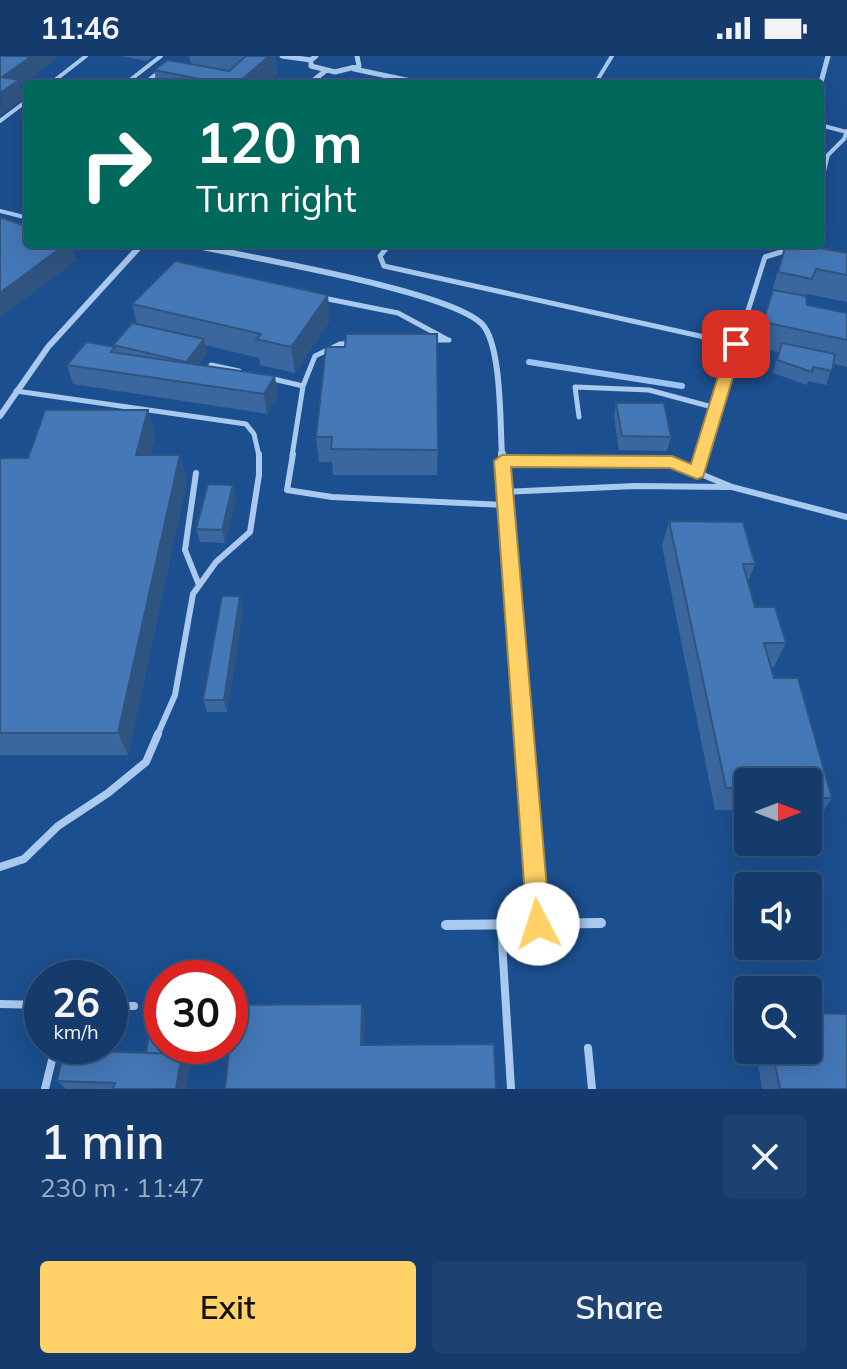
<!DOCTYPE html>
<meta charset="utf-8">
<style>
body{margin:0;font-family:Mulish,sans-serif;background:#1d4271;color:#f1f3f6;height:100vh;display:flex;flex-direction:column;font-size:30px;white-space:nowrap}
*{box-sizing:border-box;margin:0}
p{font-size:26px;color:#9dadc1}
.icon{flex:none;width:44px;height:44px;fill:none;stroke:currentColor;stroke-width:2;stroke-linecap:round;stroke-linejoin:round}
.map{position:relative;height:1033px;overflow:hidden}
.details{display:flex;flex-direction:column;background:#143b6b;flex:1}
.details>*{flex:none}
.guide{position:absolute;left:24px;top:24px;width:800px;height:168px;border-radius:8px;box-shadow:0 8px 32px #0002,0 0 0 2px #33557e;background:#00695c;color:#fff;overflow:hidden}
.needle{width:52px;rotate:90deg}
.tools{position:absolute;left:734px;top:712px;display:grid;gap:16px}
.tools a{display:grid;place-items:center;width:88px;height:88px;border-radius:8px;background:#143b6b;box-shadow:0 8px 32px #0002,0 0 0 2px #33557e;font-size:40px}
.speed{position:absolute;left:24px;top:904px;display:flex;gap:16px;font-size:40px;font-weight:700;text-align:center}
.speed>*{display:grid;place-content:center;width:104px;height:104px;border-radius:50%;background:#143b6b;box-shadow:0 8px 32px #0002,0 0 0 2px #33557e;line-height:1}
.speed small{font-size:20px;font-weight:400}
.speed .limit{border:12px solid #d22;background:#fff;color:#111}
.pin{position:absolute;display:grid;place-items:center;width:68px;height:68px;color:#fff;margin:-34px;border-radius:16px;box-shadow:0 4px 12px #0006}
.me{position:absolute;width:88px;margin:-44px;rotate:355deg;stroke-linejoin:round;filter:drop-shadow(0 0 6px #0008)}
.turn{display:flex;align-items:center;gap:28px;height:168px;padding:0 40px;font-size:36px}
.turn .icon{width:104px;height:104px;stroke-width:2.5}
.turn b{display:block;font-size:56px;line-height:68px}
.round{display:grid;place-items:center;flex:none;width:84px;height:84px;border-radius:8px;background:#1d4271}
.head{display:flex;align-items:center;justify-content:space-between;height:136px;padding:0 40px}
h1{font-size:48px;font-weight:600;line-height:60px}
.action{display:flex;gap:16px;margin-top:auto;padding:16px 40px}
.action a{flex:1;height:92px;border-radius:8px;background:#ffd166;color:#111;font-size:32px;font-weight:600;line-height:92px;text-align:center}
.action a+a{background:#1d4271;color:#f1f3f6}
.status{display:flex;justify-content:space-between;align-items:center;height:56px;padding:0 40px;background:#143b6b;direction:ltr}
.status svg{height:22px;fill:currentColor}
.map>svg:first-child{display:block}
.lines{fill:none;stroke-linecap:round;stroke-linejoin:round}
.stream{stroke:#9cc4f0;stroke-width:6}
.service-far3{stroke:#a9c9ee;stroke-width:4}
.service-far2{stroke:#a9c9ee;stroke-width:5}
.service-far1{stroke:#a9c9ee;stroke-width:6}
.service{stroke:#a9c9ee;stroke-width:8}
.minor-far3{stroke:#a9c9ee;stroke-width:5}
.minor-far2{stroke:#a9c9ee;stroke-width:6}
.minor-far1{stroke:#a9c9ee;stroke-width:8}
.minor{stroke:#a9c9ee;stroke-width:10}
.wall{fill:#3a679d}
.shaded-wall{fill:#305480}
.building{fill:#4478b7;stroke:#305480;stroke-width:2}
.route{fill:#ffd166;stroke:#a68842;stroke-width:2}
</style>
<div class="status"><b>11:46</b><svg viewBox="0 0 49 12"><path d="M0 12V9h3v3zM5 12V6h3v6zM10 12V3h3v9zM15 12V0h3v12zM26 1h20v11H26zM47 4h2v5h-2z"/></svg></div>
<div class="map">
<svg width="847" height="1033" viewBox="0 0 847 1033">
<rect width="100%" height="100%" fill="#1b4f8f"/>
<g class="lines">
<path class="stream" d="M529,306L682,330"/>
<path class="service-far3" d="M50,28L86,0
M125,28L161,0
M144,28L161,14
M605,28L598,23L612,0
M0,65L28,44
M820,69L847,76
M820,131L828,99L844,83L847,75
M0,155L28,162"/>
<path class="service-far2" d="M390,188L380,200L384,210L736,288
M323,242L398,257L448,284
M429,284H449
M211,309L239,315
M269,322L303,330
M16,335L246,368L254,378L259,400
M579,361L575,331L649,334L716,352
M292,400L303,330L315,300L340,288L354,287
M702,400L765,201L788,194"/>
<path class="service-far1" d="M293,398L287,434L332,441L505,449
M502,405L672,406L732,431L847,461
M196,417L185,494L199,529
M697,417L703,398
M504,436L635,430L728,431
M157,680L175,639L193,538L216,506L250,476L259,419V398"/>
<path class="service" d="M0,811L24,803L58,770L108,737L146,706L158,678
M501,869L511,1033
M0,948L42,949
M110,950H134
M588,992L592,1033
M45,1033L53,1000"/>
<path class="minor-far3" d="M282,0L311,4
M316,0L311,4V10L335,16L359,10L357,0
M354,13L425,28
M309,28L324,16
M820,30L828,0"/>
<path class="minor-far2" d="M189,188C245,201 448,234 482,268C502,289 500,370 502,400
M0,360L48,291L142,188"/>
<path class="minor-far1" d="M502,398L524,680"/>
<path class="minor" d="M523,678L538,868
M446,869L601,867"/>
</g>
<path class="wall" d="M120,0H153L147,5Z
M189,0H275L277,18L266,28H157L154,14L191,8Z
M786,188L847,197V246L807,238L806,240L807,249L847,257V311L833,308L826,329L808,325L807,329L773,317L778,296L755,291Z
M132,248L330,264L295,317L260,309L259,302L205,289L207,297L198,309L278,340L267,358L73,328L67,309L114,290L113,289L137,268Z
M326,291L438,394L437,419H333L332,406H319L316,381Z
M616,347L671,381L667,395L619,394L614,360Z
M148,354L155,379L150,399H180L187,424L128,699H0V402H28Z
M236,443L225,487L200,486L196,473Z
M669,465L755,508L748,526L755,551L786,587L774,611H771L774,622L832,742L818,763H808V726H748V754H715L662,490Z
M240,540L243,553L227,656H207L203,644Z
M162,990H189L187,1005L190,1009L186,1033H66L57,1025L146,997Z
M756,994H808L847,1033H762Z"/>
<path class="shaded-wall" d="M32,0H56L57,3L20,30L24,42L0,60L2,21Z
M269,0H275L277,18L266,28H237Z
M66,188H72L77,204L0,262V237Z
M328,239L330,264L295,317L291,291Z
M204,283L207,297L189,319L186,306Z
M275,320L278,340L267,358L264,338Z
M148,354L155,379L143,424L136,399Z
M180,399L187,424L128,699L118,677Z
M233,429L236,443L225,487L222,474Z
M240,540L243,553L227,656L224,644Z
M362,948L365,964L363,1004L361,989Z
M183,990H189L187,1005L190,1009L186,1033H176Z"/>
<path class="building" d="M0,0H32L2,21L19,24L0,37Z
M244,0H269L237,28H211L214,26L154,14L168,4L229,15L246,0Z
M0,161L28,171V188H66L0,237Z
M786,188H798L847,197V219L816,213L812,223L778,216Z
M175,205L328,239L291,291L256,283L261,278L132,248Z
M773,234L806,240L807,249L847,257V284L763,266Z
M132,267L204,283L186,306L113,289Z
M346,278H437L438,394L331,393L332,381H316L326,291H345Z
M86,286L115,291L111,296L275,320L264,338L67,309Z
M782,287L835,298L832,315L813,311L812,316L777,304Z
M616,347H664L671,381L622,380Z
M45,354H148L136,399H180L118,677H0V402H28Z
M208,428L233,429L222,474L196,473Z
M669,465L743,466L755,508H743L755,551H775L786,587H764L774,622H798L832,742H808V726H748V732H726Z
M222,540H240L224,644H203Z
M155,943H162V990H183L182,998L146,997Z
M362,948L361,989L494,988L496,1033H225L234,949Z
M808,957L847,958V1033H780L772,994H808Z
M64,994L182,998L176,1033H113L115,1027L57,1025Z"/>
<path class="route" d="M736,283L743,288L703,421L697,423L670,412L511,411L550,868L547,876L538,879L530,876L527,868L494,405L502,399L672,400L691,408L728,288Z"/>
</svg>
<div class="tools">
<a><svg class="needle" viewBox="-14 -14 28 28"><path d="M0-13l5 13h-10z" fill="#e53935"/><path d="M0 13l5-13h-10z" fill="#9dadc1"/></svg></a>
<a><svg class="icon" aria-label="sound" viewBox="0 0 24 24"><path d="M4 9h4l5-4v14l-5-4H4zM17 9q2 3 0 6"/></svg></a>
<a><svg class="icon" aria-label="search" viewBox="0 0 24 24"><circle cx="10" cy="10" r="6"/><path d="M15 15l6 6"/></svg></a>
</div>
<div class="speed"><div>26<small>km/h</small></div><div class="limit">30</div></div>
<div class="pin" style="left:736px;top:288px;background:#d93025"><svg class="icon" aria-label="arrive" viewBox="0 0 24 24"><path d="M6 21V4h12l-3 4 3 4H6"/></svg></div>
<svg class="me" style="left:538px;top:868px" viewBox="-20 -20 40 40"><circle r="19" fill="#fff"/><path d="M0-13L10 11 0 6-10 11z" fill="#ffd166"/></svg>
<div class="guide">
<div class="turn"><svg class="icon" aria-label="right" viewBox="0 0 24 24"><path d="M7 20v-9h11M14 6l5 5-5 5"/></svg><div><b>120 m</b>Turn right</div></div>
</div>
</div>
<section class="details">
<div class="head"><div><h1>1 min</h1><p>230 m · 11:47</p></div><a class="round"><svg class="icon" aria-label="close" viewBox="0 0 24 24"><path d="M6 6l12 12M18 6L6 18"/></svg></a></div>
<div class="action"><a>Exit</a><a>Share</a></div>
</section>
